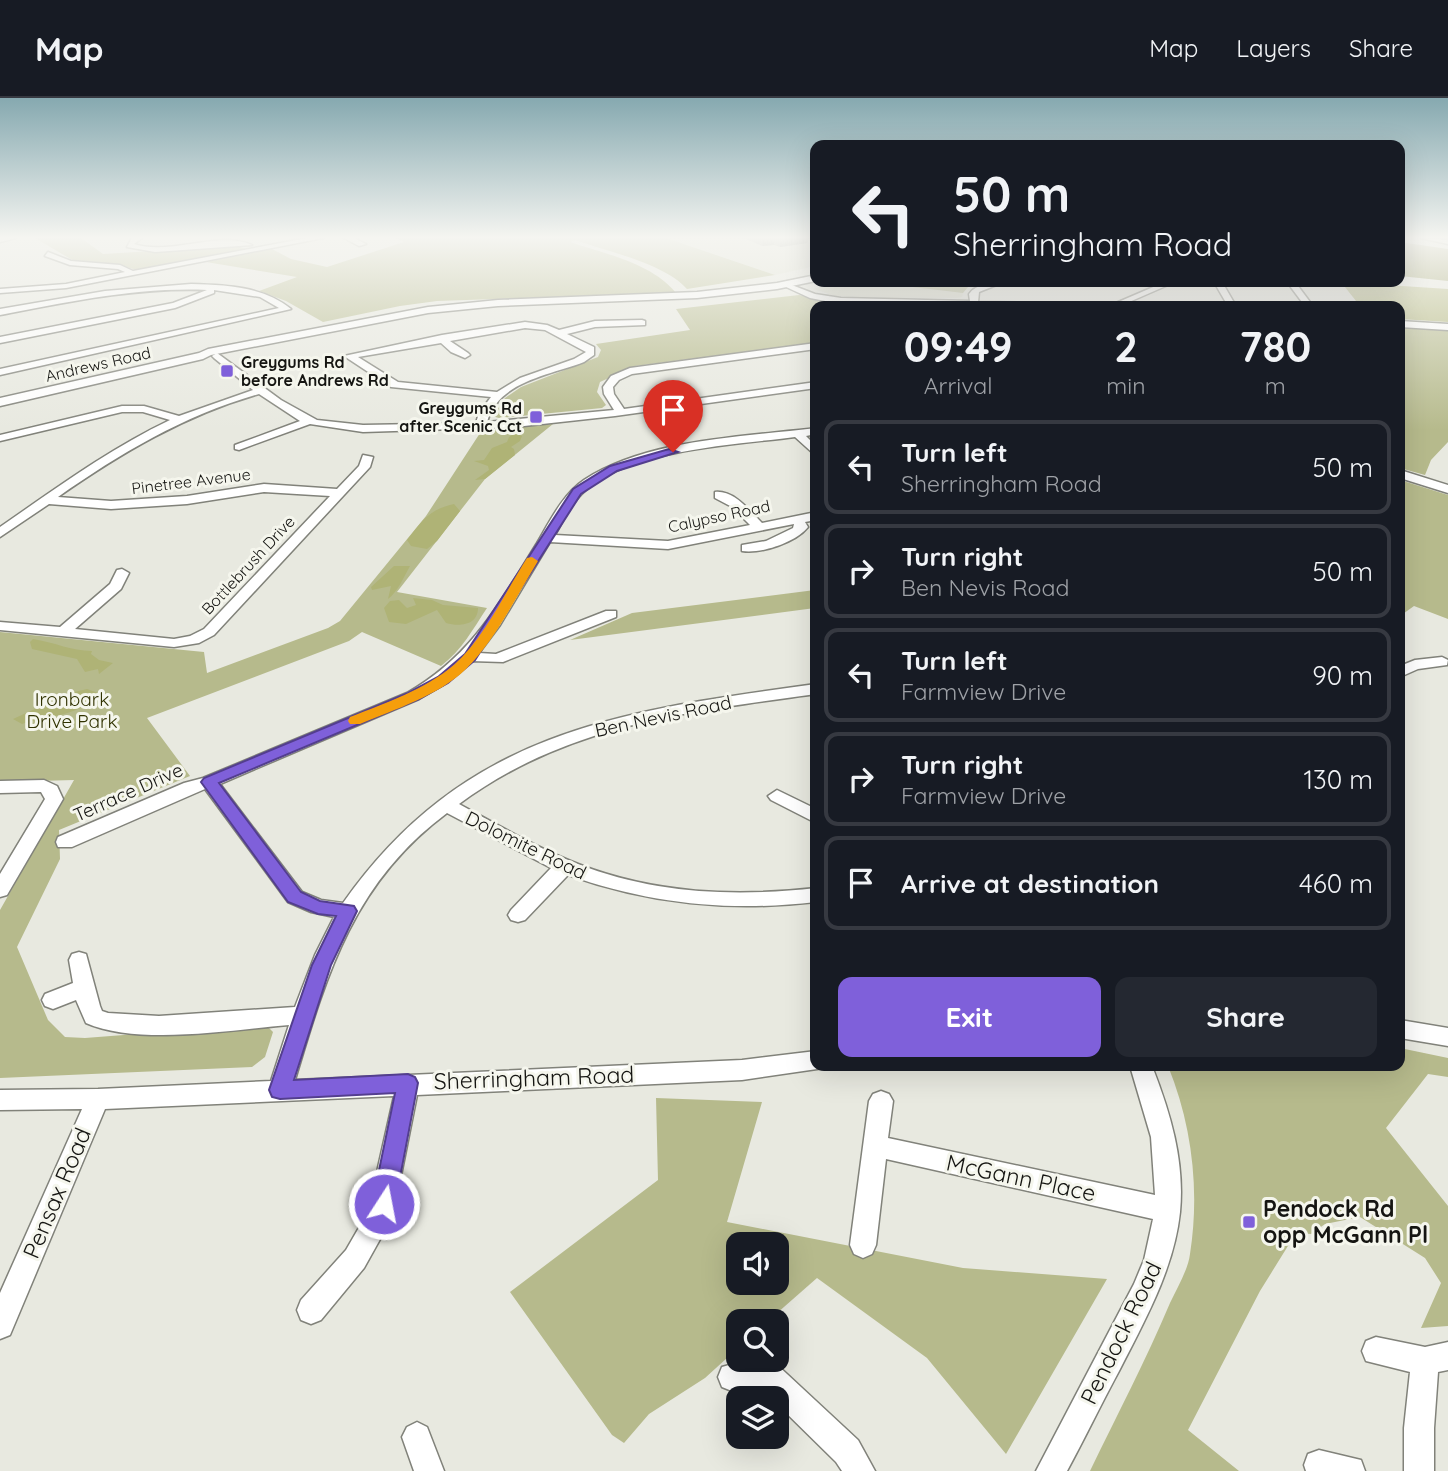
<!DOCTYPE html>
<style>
body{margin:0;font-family:Quicksand,sans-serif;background:#242831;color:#f1f3f6;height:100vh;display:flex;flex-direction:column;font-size:26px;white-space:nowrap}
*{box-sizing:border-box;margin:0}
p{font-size:23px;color:#9ea1a6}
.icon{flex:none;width:38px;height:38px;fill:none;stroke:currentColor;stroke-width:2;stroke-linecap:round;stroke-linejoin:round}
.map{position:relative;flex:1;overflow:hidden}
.details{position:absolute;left:810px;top:203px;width:595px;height:770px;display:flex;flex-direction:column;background:#171b24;border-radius:14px;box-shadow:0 7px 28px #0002}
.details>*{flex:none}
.hud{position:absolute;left:810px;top:42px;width:595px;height:147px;border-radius:14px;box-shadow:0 7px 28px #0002;background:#171b24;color:#f1f3f6;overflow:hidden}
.buttons{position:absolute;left:726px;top:1134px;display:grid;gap:14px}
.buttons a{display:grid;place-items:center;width:63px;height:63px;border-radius:14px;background:#171b24;box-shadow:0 7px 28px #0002;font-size:35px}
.pin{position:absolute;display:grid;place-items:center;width:60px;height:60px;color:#fff;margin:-72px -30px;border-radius:50% 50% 50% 0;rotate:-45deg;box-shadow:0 0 7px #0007}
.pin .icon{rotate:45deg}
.me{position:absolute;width:77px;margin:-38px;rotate:11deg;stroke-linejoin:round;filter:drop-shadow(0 0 5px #0008)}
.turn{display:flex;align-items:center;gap:24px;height:147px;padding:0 28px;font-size:32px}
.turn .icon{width:91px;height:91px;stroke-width:2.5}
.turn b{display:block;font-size:49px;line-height:60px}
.eta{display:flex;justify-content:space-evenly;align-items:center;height:119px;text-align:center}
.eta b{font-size:42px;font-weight:800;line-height:49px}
.cta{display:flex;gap:14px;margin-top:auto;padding:14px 28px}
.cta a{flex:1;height:80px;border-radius:14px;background:#7f60da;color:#fff;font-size:28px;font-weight:800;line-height:80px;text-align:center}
.cta a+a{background:#242831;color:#f1f3f6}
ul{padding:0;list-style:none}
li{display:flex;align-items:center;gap:21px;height:94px;margin:0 14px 10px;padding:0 14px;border:4px solid #363941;border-radius:14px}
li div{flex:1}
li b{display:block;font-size:26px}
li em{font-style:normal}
header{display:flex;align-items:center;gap:42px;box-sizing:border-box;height:98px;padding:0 35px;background:#171b24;border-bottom:2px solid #363941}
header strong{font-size:33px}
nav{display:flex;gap:38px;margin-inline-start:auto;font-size:24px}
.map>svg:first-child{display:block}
.built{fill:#dee0cf}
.green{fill:#b6ba8c;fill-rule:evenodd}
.forest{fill:#afb376}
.water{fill:#94985c}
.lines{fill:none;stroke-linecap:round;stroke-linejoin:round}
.minor-casing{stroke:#81827a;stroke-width:3}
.major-casing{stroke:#81827a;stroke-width:3}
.minor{fill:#fff;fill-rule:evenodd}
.major{fill:#fff;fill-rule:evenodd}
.wall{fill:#a0a199}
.shaded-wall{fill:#82837d}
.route{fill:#7f60da;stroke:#533e8e;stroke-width:2}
.slow{fill:#f59e0b}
.poi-dot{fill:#7f60da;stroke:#f5f6ed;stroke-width:2.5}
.labels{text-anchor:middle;stroke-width:6;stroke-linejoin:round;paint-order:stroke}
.far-poi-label{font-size:16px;font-weight:bold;fill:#151512;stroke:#f5f6ed;text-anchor:start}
.far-street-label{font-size:16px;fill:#151512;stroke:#f5f6ed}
.park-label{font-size:19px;fill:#303200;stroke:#f5f6ed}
.street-label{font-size:19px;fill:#151512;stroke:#f5f6ed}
.near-street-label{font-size:23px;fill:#151512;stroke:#f5f6ed}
.near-poi-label{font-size:23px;font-weight:bold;fill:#151512;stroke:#f5f6ed;text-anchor:start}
</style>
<header>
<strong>Map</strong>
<nav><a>Map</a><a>Layers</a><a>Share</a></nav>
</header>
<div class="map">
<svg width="1448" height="1373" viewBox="0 0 1448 1373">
<rect width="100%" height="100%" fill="#e8e9e0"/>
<path class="built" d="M667,140H815V168L775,177Z
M827,184H870L963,195L962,199L957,200H859L836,198L813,191L830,186Z"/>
<path class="green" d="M35,140H81L103,156L237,148L246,151L136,172L121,167L74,163Z
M396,140H666L775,177L687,191C666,166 606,153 575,142L570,144C605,156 652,165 676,195L437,203L400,208L323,224L286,203L259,193L297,179L206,164L272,151L291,161L327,169L404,144Z
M870,184H985L968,189L963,195Z
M799,197L845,206L978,208H816L815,245L635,268L600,284L597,294L606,307L602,310L499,320L492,318L505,300L521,289L598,259L601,252L596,246L690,232L676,211Z
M1400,229L1448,232V344L1431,362L1425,377L1400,370Z
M553,326L485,381L397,494L487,510C473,531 462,552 441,568L362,534L349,543L147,620L190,678L59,732L60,761L17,849L48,922L65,939L85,940L265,926L273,934L265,959L252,969L0,980V812L74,682L0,684V534L204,554L207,575L328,530L340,523L426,418L482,332Z
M1400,382L1448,397V521L1414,508L1400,518Z
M815,492V510L570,542L632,515Z
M1400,950L1448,960V979L1428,976L1386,1030L1448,1108V1228L1421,1230L1441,1185L1425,1160L1360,1119L1325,1126L1311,1136L1296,1135L1260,1193L1188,1332L1239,1373H1090C1117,1317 1146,1262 1170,1205C1177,1190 1188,1172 1190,1156C1200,1092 1192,1027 1168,968H1400Z
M656,1000L762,1004L727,1124L963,1170L1107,1181L1006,1356L927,1260L817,1180L768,1223H738V1250L705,1280L649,1316L624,1345L612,1337L510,1194L658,1082ZM738,1146H777V1185H738Z"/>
<path class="forest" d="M1341,184L1448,191V224L1400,221V208H1360Z
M515,335L522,338L520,343L511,349L514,351L515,357L485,381L475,382L489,372L488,368L474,363L484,362L492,350L507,344L509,339Z
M454,406L460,413L437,443L427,451L411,448L407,442C423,422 428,412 454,406Z
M394,468H410C405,477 397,495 388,501L391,488L372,492L371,489Z
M413,500L432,502L443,507L478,510C478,527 460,529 446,525L437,512L406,526L389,524L384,510L390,503L399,502L407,510L416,507Z
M33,541C54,544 71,553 92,553L91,556L99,562L113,565L99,576L98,571L85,574L77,561L32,551L30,544Z
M87,591L98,595C85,618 44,618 22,626L13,621L70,595Z"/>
<path class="water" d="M1400,144L1448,151V183L1400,178Z"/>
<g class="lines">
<defs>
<path id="minor" d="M0,140H16L0,144Z
M132,140H142L134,146C170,158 220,132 252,147L155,154L127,149Z
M307,140H323L66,190L0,195V191L66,186L125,174L118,171L70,167L45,158L48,154L71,163L120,167L133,173Z
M344,140H354L366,146L359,148Z
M1421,140L1448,142V146Z
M784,184L815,196L841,200L970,203L969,196C976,186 992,184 1004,184L979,194L978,204L1053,205L1057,208L841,206L810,200L784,188Z
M1165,184H1175L1120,208H1109Z
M1214,184H1222L1236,208H1228Z
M1287,184H1295L1313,208H1305Z
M191,186C225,187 263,188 291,211L0,277V271L279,210L260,199L214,192V195L175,210L0,245V239L173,205L207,192C138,189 68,204 0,217V211L105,193Z
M642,222L645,223V227L595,229L567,236L594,249V257L584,264C551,277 498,283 487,324L614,312L604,296L603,289L611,278L630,270L816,245V251L632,276L619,282L613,289L614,296L624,311L816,284V290L615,318L515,329L363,334L310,326L239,352L235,351V347L300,323L259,296C185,317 121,355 58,399L111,403L187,398L264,386L337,391L359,368L363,357L373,359L370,369L214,537L199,545L174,549L0,532V524L60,529L110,486L117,472L122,471L129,475L121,491L75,531L174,541L190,538L204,531L330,398L264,394L187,406L111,411L49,406L0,439V429C55,391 109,351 170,322L143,314H122L0,343V337L122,308H144L179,318L253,292L214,260L212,258L217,255L281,302L317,322L363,327L476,325L479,315L491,299L391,289L344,258L442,237L525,224L547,227L559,232L595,223ZM525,230L545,232L586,254L574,261L520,280L497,294L398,284L358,259L441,245L451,254L465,260L470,257L468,255L450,243Z
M1400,223L1448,226V232L1400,229Z
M816,330V336L806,338L816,348V358L795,339C735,347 632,351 586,392C572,404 564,421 555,437L668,443L750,427L732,409L715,400V394C734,392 750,413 762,425L816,414V422L805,424L808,429C796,444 762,456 742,453V447L766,443L793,430L794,426L668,451L550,444L500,527L479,555L496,556L606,513H616V519L503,564L471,563L443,587L419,601L220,686L302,794L321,802L343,805C465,632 621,613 816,586V596C687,614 567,626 459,706C498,727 537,750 578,766C655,796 735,799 816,790V804C729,814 650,806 568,777L525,822L518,824L511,822L508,817L511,812L551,770L447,715C353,785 327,875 295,982L742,962L816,953V968H825L824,970L742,982L417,997L393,1118L364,1170L321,1222L311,1226L301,1222L297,1212L301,1202L346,1152L368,1114L394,998L105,1011L10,1237L0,1241V1195L82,1011L0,1012V992L98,991L271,983L289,927C231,932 139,948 86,925L76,902L53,911L45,908L42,902L45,896L73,885L69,862L72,856L79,854L86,856L100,908L102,913L108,915L159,918L295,909L315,857L334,819L311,814L288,804L205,691L72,749H58L56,744L58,739L184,685L203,680L407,595C472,558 499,506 537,445C550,423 563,396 584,382C647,341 743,339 816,330Z
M1400,372L1448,387V395L1400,380Z
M1442,559L1448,562L1447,567L1418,571L1400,579V568L1415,562Z
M44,682L57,688L63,701L7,797L0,799V776L45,701L41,694L0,695V683Z
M777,692L816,711V725L771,702L768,698Z
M1400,922L1448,930V948L1400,940Z
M1130,968H1152C1170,1014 1185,1063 1180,1114C1174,1171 1145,1222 1119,1273C1101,1306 1085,1340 1067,1373H1036L1134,1186L1144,1162L1153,1121L886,1061L876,1147L872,1156L863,1160L854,1156L850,1147L869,1003L873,996L881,993L889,996L893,1003L888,1040L1155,1097L1151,1039Z
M1376,1239L1425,1249L1448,1244V1272L1438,1274L1434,1330V1373H1404V1330L1410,1274L1366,1263L1362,1253L1366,1243Z
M747,1262L773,1263L858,1342L875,1373H842L836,1364L777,1306V1300H771L758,1288L732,1293L722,1289L718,1279L722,1269Z
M417,1324L427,1329L444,1373H414L402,1339L407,1329Z
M1319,1352L1361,1362L1365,1373H1306L1304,1367L1308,1356Z"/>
<path id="major" d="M816,177V183L777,191L697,200L498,208L428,215L211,257L203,261L0,308V300L199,255L208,251L428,209L498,202L697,194L777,185Z"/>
</defs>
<use href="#minor" class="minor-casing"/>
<use href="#major" class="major-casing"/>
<use href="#minor" class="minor"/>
<use href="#major" class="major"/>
</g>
<path class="wall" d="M744,140H811L808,141L807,145L780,149L774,147L762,148Z"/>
<path class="shaded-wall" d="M767,140H774V147L762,148L763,141Z
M791,140H811L808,141L807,145L780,149V142Z"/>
<linearGradient id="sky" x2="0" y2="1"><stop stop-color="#86a9b0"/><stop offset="0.42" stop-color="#f5f5f1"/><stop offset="1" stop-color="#f5f5f1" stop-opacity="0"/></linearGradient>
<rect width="1448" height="332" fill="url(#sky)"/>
<path class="route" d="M669,351L678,354L617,373L581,396L475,562L448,585L419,601L219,685L301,794L320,803L354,808L357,813L331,867L294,982L408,976L415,979L418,985L395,1106L392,1113L384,1117L376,1113L372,1106L395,995L280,1001L272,999L269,992L312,867L336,818L318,816L288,804L201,684L204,680L408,595L438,579L465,556L573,391L610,368Z"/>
<path class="slow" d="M532,459L538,463C516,499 496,541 466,571C438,598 395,611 360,626H350L348,623L350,619C385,605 425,592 455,566C484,540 506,493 527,460Z"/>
<g class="poi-dot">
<rect x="220" y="266" width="14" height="14" rx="3.5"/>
<rect x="529" y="312" width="14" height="14" rx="3.5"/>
<rect x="1242" y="1117" width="14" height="14" rx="3.5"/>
</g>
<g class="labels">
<g class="far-poi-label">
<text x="241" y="270">Greygums Rd<tspan x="241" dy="18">before Andrews Rd</tspan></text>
<text x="522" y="316" text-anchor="end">Greygums Rd<tspan x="522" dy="18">after Scenic Cct</tspan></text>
</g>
<g class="far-street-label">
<text transform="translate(98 266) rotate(-13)" y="6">Andrews Road</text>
<text transform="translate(191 383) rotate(-7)" y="6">Pinetree Avenue</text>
<text transform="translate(719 418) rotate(-12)" y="6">Calypso Road</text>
<text transform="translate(248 467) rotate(-47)" y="6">Bottlebrush Drive</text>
</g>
<g class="park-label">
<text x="72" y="608">Ironbark<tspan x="72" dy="22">Drive Park</tspan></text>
</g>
<g class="street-label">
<text transform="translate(663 618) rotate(-12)" y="7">Ben Nevis Road</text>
<text transform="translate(128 694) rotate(-24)" y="7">Terrace Drive</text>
<text transform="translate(526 747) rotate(26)" y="7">Dolomite Road</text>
</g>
<g class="near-street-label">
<text transform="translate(534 980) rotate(-2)" y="8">Sherringham Road</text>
<text transform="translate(1021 1080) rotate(12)" y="8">McGann Place</text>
<text transform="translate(57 1095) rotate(-67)" y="8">Pensax Road</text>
<text transform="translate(1121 1235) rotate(-64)" y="8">Pendock Road</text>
</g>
<g class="near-poi-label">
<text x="1263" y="1119">Pendock Rd<tspan x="1263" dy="26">opp McGann Pl</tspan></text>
</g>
</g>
</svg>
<div class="buttons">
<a><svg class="icon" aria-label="sound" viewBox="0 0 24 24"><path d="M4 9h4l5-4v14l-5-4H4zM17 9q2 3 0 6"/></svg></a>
<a><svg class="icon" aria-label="search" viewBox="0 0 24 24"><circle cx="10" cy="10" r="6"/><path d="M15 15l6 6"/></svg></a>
<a><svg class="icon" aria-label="layers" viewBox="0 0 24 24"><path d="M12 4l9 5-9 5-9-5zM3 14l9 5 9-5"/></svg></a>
</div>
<div class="pin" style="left:673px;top:354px;background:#d93025"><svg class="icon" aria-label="arrive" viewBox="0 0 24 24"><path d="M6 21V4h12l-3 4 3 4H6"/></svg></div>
<svg class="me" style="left:384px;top:1106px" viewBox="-20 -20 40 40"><circle r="17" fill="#7f60da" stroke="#fff" stroke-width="3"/><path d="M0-11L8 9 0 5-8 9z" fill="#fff"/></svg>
<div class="hud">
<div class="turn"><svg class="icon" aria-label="left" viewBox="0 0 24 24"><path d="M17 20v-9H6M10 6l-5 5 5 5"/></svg><div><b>50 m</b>Sherringham Road</div></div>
</div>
<section class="details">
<div class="eta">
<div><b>09:49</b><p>Arrival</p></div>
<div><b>2</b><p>min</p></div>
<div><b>780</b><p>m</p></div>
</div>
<ul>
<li><svg class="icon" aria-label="left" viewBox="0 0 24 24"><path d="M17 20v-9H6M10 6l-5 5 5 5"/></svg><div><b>Turn left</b><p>Sherringham Road</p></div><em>50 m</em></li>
<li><svg class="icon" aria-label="right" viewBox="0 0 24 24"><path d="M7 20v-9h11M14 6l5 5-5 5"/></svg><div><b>Turn right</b><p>Ben Nevis Road</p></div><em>50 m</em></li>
<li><svg class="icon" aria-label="left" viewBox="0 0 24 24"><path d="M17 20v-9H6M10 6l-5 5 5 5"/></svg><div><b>Turn left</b><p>Farmview Drive</p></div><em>90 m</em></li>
<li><svg class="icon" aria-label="right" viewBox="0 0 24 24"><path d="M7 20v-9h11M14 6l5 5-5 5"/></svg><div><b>Turn right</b><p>Farmview Drive</p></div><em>130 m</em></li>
<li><svg class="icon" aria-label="arrive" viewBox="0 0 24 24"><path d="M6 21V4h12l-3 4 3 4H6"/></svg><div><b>Arrive at destination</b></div><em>460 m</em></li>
</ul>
<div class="cta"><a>Exit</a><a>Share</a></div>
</section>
</div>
